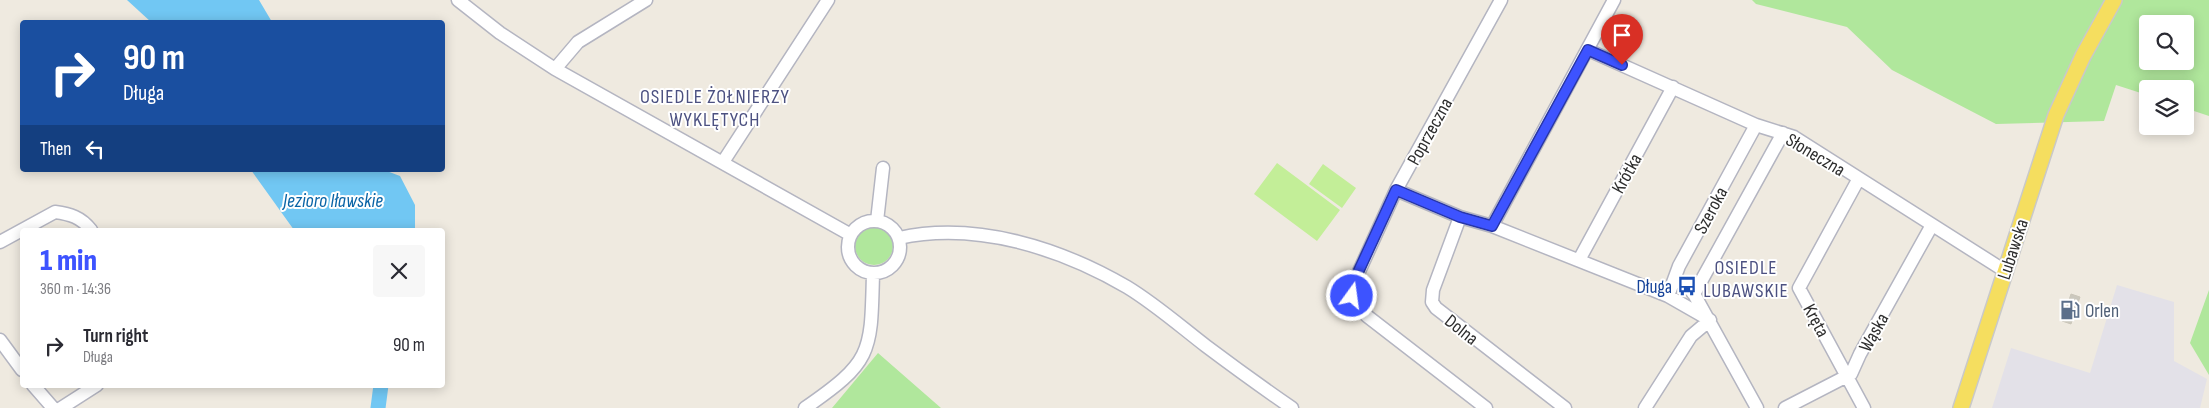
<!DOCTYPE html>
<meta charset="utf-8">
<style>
body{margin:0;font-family:"Sofia Sans Condensed",sans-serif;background:#f7f7f7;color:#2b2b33;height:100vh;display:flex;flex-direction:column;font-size:19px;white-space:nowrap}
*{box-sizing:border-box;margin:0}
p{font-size:16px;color:#7c7c81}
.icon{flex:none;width:28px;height:28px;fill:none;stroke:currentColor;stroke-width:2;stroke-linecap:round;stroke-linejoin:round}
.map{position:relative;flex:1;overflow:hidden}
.sheet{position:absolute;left:20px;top:228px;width:425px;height:160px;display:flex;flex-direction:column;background:#fff;border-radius:5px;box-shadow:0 2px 12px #0003}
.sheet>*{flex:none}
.top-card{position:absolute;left:20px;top:20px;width:425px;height:152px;border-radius:5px;box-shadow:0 2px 12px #0003;background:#1a4fa0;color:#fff;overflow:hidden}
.fabs{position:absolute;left:2139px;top:15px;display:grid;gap:10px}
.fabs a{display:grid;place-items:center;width:55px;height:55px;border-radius:5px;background:#fff;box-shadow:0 2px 12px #0003;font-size:25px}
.pin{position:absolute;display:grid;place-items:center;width:42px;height:42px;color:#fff;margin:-51px -21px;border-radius:50% 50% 50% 0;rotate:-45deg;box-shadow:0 0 5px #0007}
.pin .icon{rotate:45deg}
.me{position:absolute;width:55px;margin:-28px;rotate:14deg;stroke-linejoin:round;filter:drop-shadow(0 0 4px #0008)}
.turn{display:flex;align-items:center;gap:18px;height:105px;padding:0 20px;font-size:22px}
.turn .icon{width:65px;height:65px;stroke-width:2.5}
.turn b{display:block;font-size:35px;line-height:42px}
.then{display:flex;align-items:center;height:48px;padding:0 20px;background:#0003;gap:10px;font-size:19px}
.round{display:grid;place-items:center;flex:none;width:52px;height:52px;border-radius:5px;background:#f7f7f7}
.summary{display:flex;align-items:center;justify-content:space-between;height:85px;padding:0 20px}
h1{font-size:30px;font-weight:800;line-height:38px;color:#3d53ff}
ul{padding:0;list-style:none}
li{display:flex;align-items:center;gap:15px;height:65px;padding:0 20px}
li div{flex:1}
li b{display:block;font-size:19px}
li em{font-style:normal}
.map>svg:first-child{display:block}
.industrial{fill:#e3e1e8}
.green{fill:#b0e79c;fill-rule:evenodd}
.pitch{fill:#c3ee98}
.water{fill:#71c7f3}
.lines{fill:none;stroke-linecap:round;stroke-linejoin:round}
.river{stroke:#71c7f3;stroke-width:15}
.building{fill:#cbc8be;stroke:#cbc6b9}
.minor-casing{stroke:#b4b5c1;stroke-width:15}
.major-casing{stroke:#c9c9c9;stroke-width:18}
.minor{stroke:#fff;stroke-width:12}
.major{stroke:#f5de5f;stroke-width:15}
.route-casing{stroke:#2836a6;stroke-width:12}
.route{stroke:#3d53ff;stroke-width:9}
.labels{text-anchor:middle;stroke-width:4;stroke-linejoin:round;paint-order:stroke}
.street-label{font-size:19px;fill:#2e2e2e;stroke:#fff}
.transit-label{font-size:19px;fill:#164399;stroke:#fff;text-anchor:end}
.service-label{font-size:19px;fill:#4e5e75;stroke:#fff;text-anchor:start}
.neighbourhood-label{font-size:20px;letter-spacing:1px;fill:#4c5181;stroke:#fff}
.water-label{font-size:20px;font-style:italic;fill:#0964a6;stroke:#fff}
</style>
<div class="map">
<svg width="2209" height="408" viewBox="0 0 2209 408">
<rect width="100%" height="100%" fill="#efeae0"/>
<path class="industrial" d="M2117,285L2174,302V361L2207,379L2200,408H1992L2011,348L2090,373Z"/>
<path class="green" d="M1752,0H2209V116L2185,108V89H2148L2147,95L2116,85L2104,121L1996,124L1892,70L1847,27L1756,4ZM2148,24H2185V61H2148Z
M855 246a19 19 0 1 1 38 0a19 19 0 1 1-38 0Z
M2209,290V375L2190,343Z
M878,353L941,408H832Z"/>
<path class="pitch" d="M1277,163L1340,210L1317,241L1254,194Z
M1323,164L1356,188L1342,208L1309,184Z"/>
<path class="water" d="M127,0H259L272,22H151Z
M251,170H384L400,176L415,205V230H294Z"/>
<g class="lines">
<path class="river" d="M378,408L381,385"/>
</g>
<path class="building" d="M2071,294L2080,297L2071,324L2062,321Z"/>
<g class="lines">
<defs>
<path id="minor" d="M458,0L500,33L555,69L851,235
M1588,50L1756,125L1794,137L2005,271
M555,69L578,42L646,0
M723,162L828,0
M1858,180L1799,288L1864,408
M1396,190L1460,217L1492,226L1668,296L1710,320
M1460,217L1433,290L1432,302L1436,308L1565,408
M848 247a26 26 0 1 1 52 0a26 26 0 1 1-52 0Z
M877,221L883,168
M1492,226L1614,0
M899,238C976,221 1060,248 1127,287C1155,304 1180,326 1206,346C1234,367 1263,388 1292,408
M0,242L55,212C70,214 81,217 91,230
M1579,260L1673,87
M1675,280L1687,286L1694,294L1757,408
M1694,294L1783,133
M1668,296L1679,266L1756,125
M0,340L22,370
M33,385L53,408
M61,408L97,385
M805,408C873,361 871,353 873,273
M1486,408L1367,316L1355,304L1351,289L1396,190L1501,0
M1645,408L1691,336L1710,320
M1785,408L1851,374L1860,354L1932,225"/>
<path id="major" d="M1961,408L2056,115L2083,56L2114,0"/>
</defs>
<use href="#minor" class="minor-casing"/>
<use href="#major" class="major-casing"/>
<use href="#minor" class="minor"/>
<use href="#major" class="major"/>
</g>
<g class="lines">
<defs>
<path id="route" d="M1352,296L1351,289L1355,279L1396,190L1460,217L1492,226L1588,50L1622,65"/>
</defs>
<use href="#route" class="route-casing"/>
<use href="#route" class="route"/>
</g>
<defs>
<symbol id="bus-bare" viewBox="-9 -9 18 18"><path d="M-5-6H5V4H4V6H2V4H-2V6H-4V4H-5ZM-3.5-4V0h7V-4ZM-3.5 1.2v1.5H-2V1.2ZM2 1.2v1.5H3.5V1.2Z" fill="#1a4fb4" stroke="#fff" stroke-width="2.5" paint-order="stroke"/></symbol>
<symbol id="fuel-bare" viewBox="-9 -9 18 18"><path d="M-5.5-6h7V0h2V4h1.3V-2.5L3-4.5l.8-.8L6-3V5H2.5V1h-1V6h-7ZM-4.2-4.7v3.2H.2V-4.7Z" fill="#5c6f8a" stroke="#fff" stroke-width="2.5" paint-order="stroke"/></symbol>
</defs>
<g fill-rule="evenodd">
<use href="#bus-bare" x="1673" y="272" width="28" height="28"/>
<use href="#fuel-bare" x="2056" y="296" width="28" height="28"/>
</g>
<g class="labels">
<g class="street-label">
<text transform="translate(1429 131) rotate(-61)" y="7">Poprzeczna</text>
<text transform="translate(1816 154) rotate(31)" y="7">Słoneczna</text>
<text transform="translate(1626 173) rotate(-61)" y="7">Krótka</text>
<text transform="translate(1710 210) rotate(-62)" y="7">Szeroka</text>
<text transform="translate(2012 249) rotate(-72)" y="7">Lubawska</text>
<text transform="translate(1817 320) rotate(62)" y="7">Kręta</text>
<text transform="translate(1462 329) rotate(38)" y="7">Dolna</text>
<text transform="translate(1873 332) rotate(-61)" y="7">Wąska</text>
</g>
<g class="transit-label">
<text x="1672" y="293">Długa</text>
</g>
<g class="service-label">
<text x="2085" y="317">Orlen</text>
</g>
<g class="neighbourhood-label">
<text x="715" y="103">OSIEDLE ŻOŁNIERZY<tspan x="715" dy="23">WYKLĘTYCH</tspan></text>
<text x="1746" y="274">OSIEDLE<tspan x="1746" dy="23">LUBAWSKIE</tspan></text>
</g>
<g class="water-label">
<text x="333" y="207">Jezioro Iławskie</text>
</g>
</g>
</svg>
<div class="fabs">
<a><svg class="icon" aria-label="search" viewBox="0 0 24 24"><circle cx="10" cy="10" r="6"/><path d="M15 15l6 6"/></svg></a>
<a><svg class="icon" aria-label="layers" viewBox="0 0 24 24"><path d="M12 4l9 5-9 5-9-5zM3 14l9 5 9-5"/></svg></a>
</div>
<div class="pin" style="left:1622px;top:65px;background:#d93025"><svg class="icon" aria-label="arrive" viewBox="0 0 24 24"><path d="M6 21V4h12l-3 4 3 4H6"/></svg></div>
<svg class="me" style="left:1352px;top:296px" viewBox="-20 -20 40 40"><circle r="17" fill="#3d53ff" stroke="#fff" stroke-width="3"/><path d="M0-11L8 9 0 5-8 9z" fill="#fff"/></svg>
<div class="top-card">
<div class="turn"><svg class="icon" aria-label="right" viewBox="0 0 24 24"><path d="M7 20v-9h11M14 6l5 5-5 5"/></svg><div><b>90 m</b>Długa</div></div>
<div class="then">Then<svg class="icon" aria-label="left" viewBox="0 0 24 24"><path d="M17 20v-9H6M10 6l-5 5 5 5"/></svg></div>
</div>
<section class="sheet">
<div class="summary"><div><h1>1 min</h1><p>360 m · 14:36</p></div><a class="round"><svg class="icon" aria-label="close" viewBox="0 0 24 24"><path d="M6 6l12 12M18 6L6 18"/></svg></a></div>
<ul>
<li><svg class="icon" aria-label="right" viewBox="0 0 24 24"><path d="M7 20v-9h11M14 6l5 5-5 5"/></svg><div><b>Turn right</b><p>Długa</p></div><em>90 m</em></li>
</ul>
</section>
</div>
